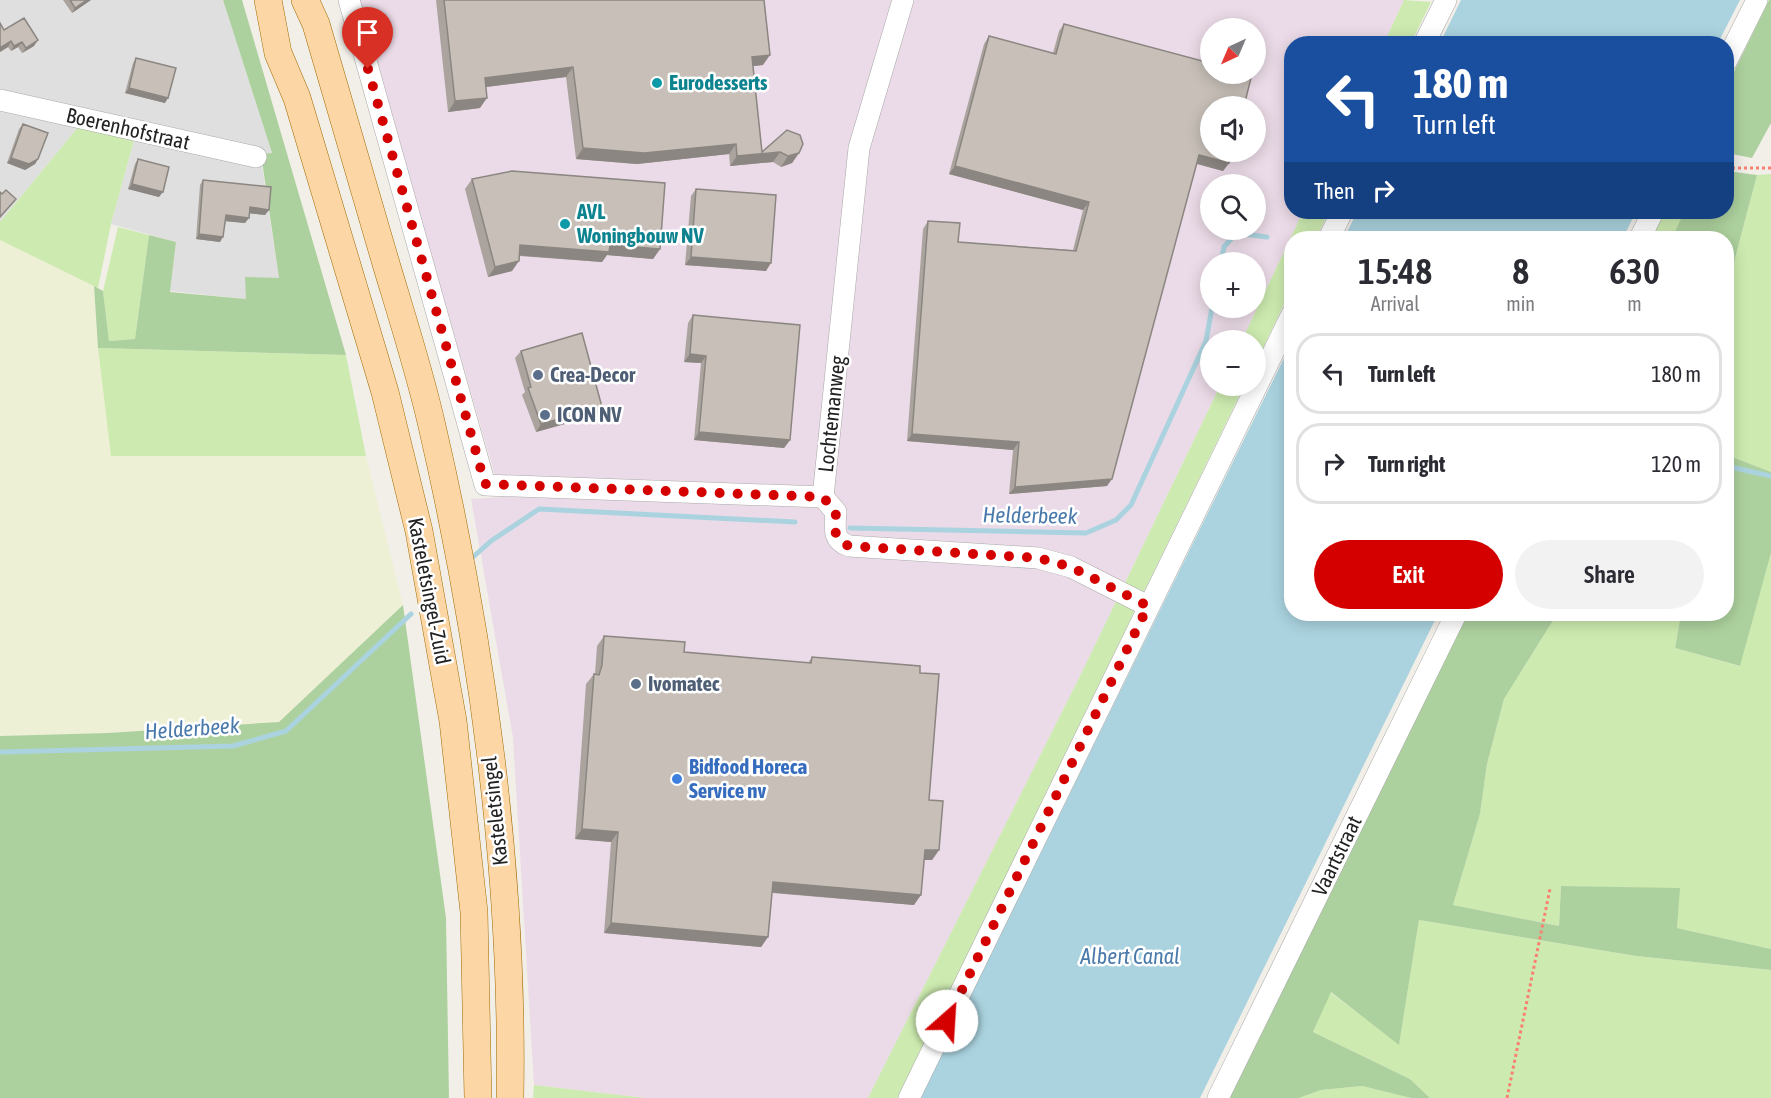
<!DOCTYPE html>
<meta charset="utf-8">
<style>
body{margin:0;font-family:"Asap Condensed",sans-serif;background:#f2f2f3;color:#2b2b33;height:100vh;display:flex;flex-direction:column;font-size:22px;white-space:nowrap}
*{box-sizing:border-box;margin:0}
p{font-size:20px;color:#7c7c81}
.icon{flex:none;width:33px;height:33px;fill:none;stroke:currentColor;stroke-width:2;stroke-linecap:round;stroke-linejoin:round}
.map{position:relative;flex:1;overflow:hidden}
.drawer{position:absolute;left:1284px;top:231px;width:450px;height:390px;display:flex;flex-direction:column;background:#fff;border-radius:24px;box-shadow:0 3px 15px #0003}
.drawer>*{flex:none}
.banner{position:absolute;left:1284px;top:36px;width:450px;height:183px;border-radius:24px;box-shadow:0 3px 15px #0003;background:#1a4fa0;color:#fff;overflow:hidden}
.needle{width:39px;rotate:224deg}
.fabs{position:absolute;left:1200px;top:18px;display:grid;gap:12px}
.fabs a{display:grid;place-items:center;width:66px;height:66px;border-radius:50%;background:#fff;box-shadow:0 3px 15px #0003;font-size:30px}
.pin{position:absolute;display:grid;place-items:center;width:51px;height:51px;color:#fff;margin:-62px -26px;border-radius:50% 50% 50% 0;rotate:-45deg;box-shadow:0 0 6px #0007}
.pin .icon{rotate:45deg}
.me{position:absolute;width:66px;margin:-33px;rotate:26deg;stroke-linejoin:round;filter:drop-shadow(0 0 4px #0008)}
.turn{display:flex;align-items:center;gap:21px;height:126px;padding:0 30px;font-size:27px}
.turn .icon{width:78px;height:78px;stroke-width:2.5}
.turn b{display:block;font-size:42px;line-height:51px}
.then{display:flex;align-items:center;height:57px;padding:0 30px;background:#0003;gap:12px;font-size:22px}
.eta{display:flex;justify-content:space-evenly;align-items:center;height:102px;text-align:center}
.eta b{font-size:36px;font-weight:600;line-height:42px}
.action{display:flex;gap:12px;margin-top:auto;padding:12px 30px}
.action a{flex:1;height:69px;border-radius:36px;background:#d40000;color:#fff;font-size:24px;font-weight:600;line-height:69px;text-align:center}
.action a+a{background:#f2f2f3;color:#2b2b33}
ul{padding:0;list-style:none}
li{display:flex;align-items:center;gap:18px;height:81px;margin:0 12px 9px;padding:0 18px;border:3px solid #e1e1e2;border-radius:24px}
li div{flex:1}
li b{display:block;font-size:22px}
li em{font-style:normal}
.map>svg:first-child{display:block}
.residential{fill:#e0dfdf}
.industrial{fill:#ebdbe8;fill-rule:evenodd}
.farmland{fill:#eef0d5}
.grass{fill:#cdebb0}
.forest{fill:#add19e}
.water{fill:#aad3df}
.lines{fill:none;stroke-linecap:round;stroke-linejoin:round}
.stream{stroke:#aad3df;stroke-width:5}
.minor-casing{stroke:#a9a9a9;stroke-width:22}
.major-casing{stroke:#a06b00;stroke-width:28}
.path{stroke:#fa8072;stroke-width:3;stroke-dasharray:3 3;stroke-linecap:butt}
.minor{stroke:#fff;stroke-width:21}
.major{stroke:#fcd6a4;stroke-width:27}
.wall{fill:#aba49e}
.shaded-wall{fill:#8b8681}
.building{fill:#c7bfb8;stroke:#8b8681;stroke-width:1.5}
.route{stroke:#d40000;stroke-width:10;stroke-dasharray:0 18}
.culture-dot{fill:#0f9aa8;stroke:#fff;stroke-width:2}
.service-dot{fill:#5c6f8a;stroke:#fff;stroke-width:2}
.shop-dot{fill:#3f7fe0;stroke:#fff;stroke-width:2}
.labels{text-anchor:middle;stroke-width:5;stroke-linejoin:round;paint-order:stroke}
.culture-label{font-size:21px;font-weight:bold;fill:#0d838f;stroke:#fff;text-anchor:start}
.street-label{font-size:21px;fill:#222;stroke:#fff}
.service-label{font-size:21px;font-weight:bold;fill:#4e5e75;stroke:#fff;text-anchor:start}
.shop-label{font-size:21px;font-weight:bold;fill:#366cbe;stroke:#fff;text-anchor:start}
.water-label{font-size:22px;font-style:italic;fill:#4a7aab;stroke:#fff}
</style>
<div class="map">
<svg width="1771" height="1098" viewBox="0 0 1771 1098">
<rect width="100%" height="100%" fill="#f2efe9"/>
<path class="residential" d="M0,0H223L272,153L261,154L0,89Z
M0,104L79,126L0,222Z
M134,140L262,166L279,278L246,299L170,291L176,242L111,224Z"/>
<path class="industrial" d="M358,0H1404L1384,43L1292,44V212H1303L1242,340H1210V386H1220L1082,672L868,1098H645L534,1085L513,738L471,499L501,497ZM1210,28H1256V74H1210ZM1210,106H1256V152H1210ZM1210,184H1256V230H1210ZM1210,262H1256V308H1210Z"/>
<path class="farmland" d="M0,240L94,286L98,348L112,456H366L403,605L279,722L108,733L0,736Z"/>
<path class="grass" d="M1404,0L1431,2L1411,43H1384Z
M79,126L134,140L111,224L98,288L0,240V222Z
M1771,174V472L1727,455V289L1757,175Z
M1303,212H1329L1316,238H1292L1291,289L1256,363V340H1242Z
M1662,212H1684L1672,238H1649Z
M118,227L149,235L135,339L109,341L103,291Z
M98,348L346,355L366,456H111Z
M1220,386H1244L898,1098H868L1082,672Z
M1771,553V949L1677,928L1679,889L1561,886L1559,926L1453,905L1480,814L1487,764L1504,699L1557,614H1681L1675,648L1739,666Z
M1419,920L1636,956L1771,970V1098H1430L1410,1079L1313,1032L1330,992L1399,1044Z
M534,1085L645,1098H533Z
M1362,1086L1411,1098H1299L1321,1090Z"/>
<path class="forest" d="M223,0H242L346,355L98,348L94,286L103,291L109,341L135,339L149,235L176,242L170,292L246,299L245,277L279,278L261,154L272,153Z
M1769,0H1771V123L1752,158L1727,153V86Z
M1727,171L1757,175L1727,289L1726,238H1672L1684,212H1726Z
M1727,455L1771,472V553L1740,666L1675,648L1681,614H1726Z
M403,605L446,918L449,1098H0V736L108,733L279,722Z
M1465,614H1557L1504,699L1487,764L1480,814L1453,905L1559,926L1561,886L1680,888L1677,928L1771,949V970L1636,956L1419,920L1399,1045L1331,992L1313,1032L1410,1079L1430,1098H1411L1362,1086L1321,1090L1299,1098H1226Z"/>
<path class="water" d="M1461,0H1740L1718,43H1440Z
M1357,212H1636L1623,238H1344Z
M1291,344L1292,614H1438L1200,1098H920Z"/>
<g class="lines">
<path class="stream" d="M1221,262L1224,247L1236,233L1267,237
M1726,466L1771,476
M850,528L1086,533L1116,520L1131,505L1206,341L1212,308
M473,557L491,541L539,509L795,522
M0,752L233,746L286,731L411,614"/>
<defs>
<path id="minor" d="M349,0L485,485L823,497
M1424,44L1446,0
M1726,62L1757,0
M0,100L256,157
M1329,238L1342,212
M1640,238L1653,212
M823,497L859,148L903,0
M823,497L836,512C835,528 832,540 849,546L1038,558L1071,567L1148,606
M909,1098L1292,314
M1218,1098L1456,614"/>
<path id="major" d="M268,0L278,53L297,98L385,392L419,531L453,721L474,912L478,1098
M305,0L316,24C340,105 364,186 387,267C403,320 420,373 432,426C482,642 514,876 510,1098"/>
</defs>
<use href="#minor" class="minor-casing"/>
<use href="#major" class="major-casing"/>
<path class="path" d="M1726,168H1771
M1507,1098L1550,889"/>
<use href="#minor" class="minor"/>
<use href="#major" class="major"/>
</g>
<path class="wall" d="M63,0H91L72,13Z
M436,0H764L763,65L753,66L762,152L787,130L799,153L792,163L781,167L773,162L730,166L729,154L637,164L576,159L566,77L486,87L480,108L448,112Z
M0,23L4,30L34,46L22,53L18,47L11,51L8,47L0,52Z
M1064,24L1229,163L1223,171L1197,164L1107,486L1009,494L1013,450L907,441L923,229L928,221L958,242L1073,250L1083,210L949,174L984,44L989,36L1053,53L1059,31Z
M136,58L165,103L125,93L133,63Z
M23,124L38,159L35,164L25,170L7,163L19,129Z
M138,159L159,197L128,189L135,164Z
M472,179L660,249L653,259L607,255L602,262L519,256L512,271L488,277L465,189Z
M203,180L265,215L249,213L245,223L226,221L220,242L196,239L200,185Z
M696,189L766,271L685,265L691,196Z
M693,315L790,440L784,448L694,440L701,363L684,362L688,323Z
M521,351L597,415L536,432L522,395L525,392L515,358Z
M604,636L684,652L808,663L812,657L920,673L929,800L939,850L932,860H924L914,905L772,893L768,937L761,947L604,933L611,842L575,839L586,684L594,674H595L597,646Z"/>
<path class="shaded-wall" d="M87,0H91L72,13L75,8Z
M38,40L34,46L22,53L26,48Z
M11,41L8,47L0,52V48Z
M22,42L18,47L11,51L14,46Z
M770,55L763,65L745,67L752,57Z
M573,67L566,77L478,88L485,78Z
M129,88L168,98L165,103L125,93Z
M487,98L480,108L448,112L455,101Z
M736,144L729,154L637,164L576,159L583,148Z
M780,152L773,162L730,166L737,156Z
M799,153L792,163L781,167L788,156Z
M1199,155L1229,163L1223,171L1194,163Z
M11,158L38,159L35,164L25,170L7,163Z
M955,166L1089,202L1083,210L949,174Z
M132,184L163,192L159,197L128,189Z
M250,207L269,210L265,215L246,213Z
M226,215L249,218L245,223L223,221Z
M199,234L223,237L220,242L196,239Z
M520,245H610L660,249L653,259L607,255L602,262L513,255Z
M691,257L771,263L766,271L685,265Z
M519,261L512,271L488,277L495,267Z
M690,354L706,356L701,363L684,362Z
M602,407L597,415L536,432L541,424Z
M699,432L790,440L784,448L694,440Z
M912,434L1019,442L1013,450L907,441Z
M1112,479L1107,486L1009,494L1015,487Z
M582,829L618,832L611,842L575,839Z
M925,850H939L932,860H918Z
M773,882L921,895L914,905L766,892Z
M611,923L768,937L761,947L604,933Z"/>
<path class="building" d="M70,0H87L75,8Z
M444,0H764L770,55L752,57L762,152L787,130L800,135L803,144L799,153L788,156L780,152L737,156L736,144L644,153L583,148L573,67L485,78L487,98L455,101Z
M24,18L38,40L26,48L22,42L14,46L11,41L0,48V23L4,30Z
M1064,24L1210,63V74H1252L1244,106H1210V152H1232L1229,163L1199,155L1112,479L1015,487L1019,442L912,434L928,221L960,223L958,242L1076,251L1089,202L955,166L989,36L1056,54Z
M136,58L176,68L168,98L129,88Z
M23,124L48,133L38,159L29,164L11,158Z
M138,159L169,167L163,192L132,184Z
M512,171L665,183L660,249L610,245L609,252L520,245L519,261L495,267L472,179Z
M203,180L271,187L269,210L250,207L249,218L226,215L223,237L199,234Z
M696,189L776,195L771,263L691,257Z
M6,190L16,199L0,217V192L2,194Z
M693,315L800,325L790,440L699,432L706,356L690,354Z
M582,333L602,407L541,424L528,388L531,387L521,351Z
M604,636L685,642L684,652L811,663L812,657L920,666V673L939,674L929,800L943,801L939,850H925L921,895L773,882L768,937L611,923L618,832L582,829L594,674L599,675L602,665Z"/>
<g class="lines">
<path class="route" d="M368,69L485,484L823,497L836,512C835,528 832,540 849,546L1038,558L1071,567L1148,606L947,1021"/>
</g>
<g class="culture-dot">
<circle cx="657" cy="83" r="6"/>
<circle cx="565" cy="224" r="6"/>
</g>
<g class="service-dot">
<circle cx="538" cy="375" r="6"/>
<circle cx="545" cy="415" r="6"/>
<circle cx="636" cy="684" r="6"/>
</g>
<circle class="shop-dot" cx="677" cy="779" r="6"/>
<g class="labels">
<g class="culture-label">
<text x="669" y="90">Eurodesserts</text>
<text x="577" y="219">AVL<tspan x="577" dy="24">Woningbouw NV</tspan></text>
</g>
<g class="street-label">
<text transform="translate(128 129) rotate(13)" y="7">Boerenhofstraat</text>
<text transform="translate(832 414) rotate(-84)" y="7">Lochtemanweg</text>
<text transform="translate(429 591) rotate(79)" y="7">Kasteletsingel-Zuid</text>
<text transform="translate(495 811) rotate(-96)" y="7">Kasteletsingel</text>
<text transform="translate(1337 856) rotate(-64)" y="7">Vaartstraat</text>
</g>
<g class="service-label">
<text x="550" y="382">Crea-Decor</text>
<text x="557" y="422">ICON NV</text>
<text x="648" y="691">Ivomatec</text>
</g>
<g class="shop-label">
<text x="689" y="774">Bidfood Horeca<tspan x="689" dy="24">Service nv</tspan></text>
</g>
<g class="water-label">
<text transform="translate(1030 515) rotate(1)" y="8">Helderbeek</text>
<text transform="translate(192 728) rotate(-4)" y="8">Helderbeek</text>
<text x="1130" y="964">Albert Canal</text>
</g>
</g>
</svg>
<div class="fabs">
<a><svg class="needle" viewBox="-14 -14 28 28"><path d="M0-13l5 13h-10z" fill="#e53935"/><path d="M0 13l5-13h-10z" fill="#7c7c81"/></svg></a>
<a><svg class="icon" aria-label="sound" viewBox="0 0 24 24"><path d="M4 9h4l5-4v14l-5-4H4zM17 9q2 3 0 6"/></svg></a>
<a><svg class="icon" aria-label="search" viewBox="0 0 24 24"><circle cx="10" cy="10" r="6"/><path d="M15 15l6 6"/></svg></a>
<a>+</a>
<a>−</a>
</div>
<div class="pin" style="left:368px;top:69px;background:#d93025"><svg class="icon" aria-label="arrive" viewBox="0 0 24 24"><path d="M6 21V4h12l-3 4 3 4H6"/></svg></div>
<svg class="me" style="left:947px;top:1021px" viewBox="-20 -20 40 40"><circle r="19" fill="#fff"/><path d="M0-13L10 11 0 6-10 11z" fill="#d40000"/></svg>
<div class="banner">
<div class="turn"><svg class="icon" aria-label="left" viewBox="0 0 24 24"><path d="M17 20v-9H6M10 6l-5 5 5 5"/></svg><div><b>180 m</b>Turn left</div></div>
<div class="then">Then<svg class="icon" aria-label="right" viewBox="0 0 24 24"><path d="M7 20v-9h11M14 6l5 5-5 5"/></svg></div>
</div>
<section class="drawer">
<div class="eta">
<div><b>15:48</b><p>Arrival</p></div>
<div><b>8</b><p>min</p></div>
<div><b>630</b><p>m</p></div>
</div>
<ul>
<li><svg class="icon" aria-label="left" viewBox="0 0 24 24"><path d="M17 20v-9H6M10 6l-5 5 5 5"/></svg><div><b>Turn left</b></div><em>180 m</em></li>
<li><svg class="icon" aria-label="right" viewBox="0 0 24 24"><path d="M7 20v-9h11M14 6l5 5-5 5"/></svg><div><b>Turn right</b></div><em>120 m</em></li>
</ul>
<div class="action"><a>Exit</a><a>Share</a></div>
</section>
</div>
